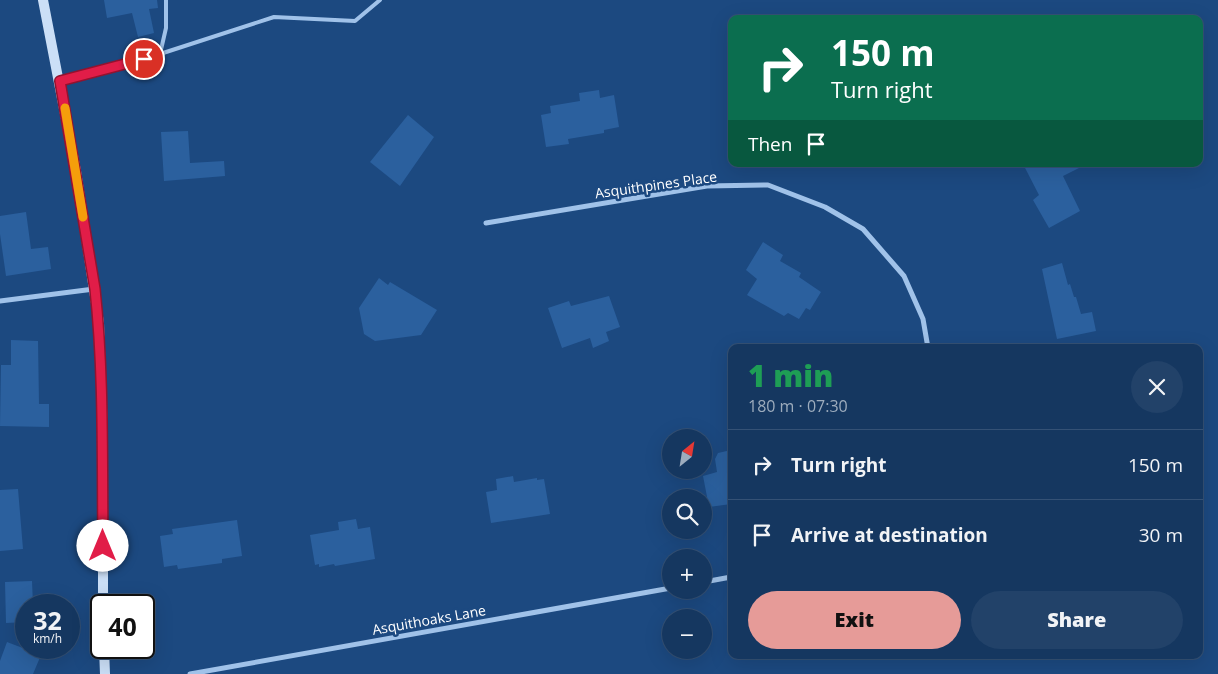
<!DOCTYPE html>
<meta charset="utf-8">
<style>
body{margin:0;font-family:"Open Sans",sans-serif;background:#224269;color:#f1f3f6;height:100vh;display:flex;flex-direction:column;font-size:19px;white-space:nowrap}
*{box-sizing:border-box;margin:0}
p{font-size:16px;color:#9dacbd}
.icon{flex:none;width:28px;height:28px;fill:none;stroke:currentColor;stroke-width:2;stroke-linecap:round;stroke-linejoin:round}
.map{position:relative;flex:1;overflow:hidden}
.details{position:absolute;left:728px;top:344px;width:475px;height:315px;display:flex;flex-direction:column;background:#153760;border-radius:10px;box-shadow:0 5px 20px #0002,0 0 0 1px #345175}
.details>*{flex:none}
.top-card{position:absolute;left:728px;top:15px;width:475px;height:152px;border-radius:10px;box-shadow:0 5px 20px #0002,0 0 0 1px #345175;background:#0b6e4f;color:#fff;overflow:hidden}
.needle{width:32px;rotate:30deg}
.buttons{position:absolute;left:662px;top:429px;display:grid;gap:10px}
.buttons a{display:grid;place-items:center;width:50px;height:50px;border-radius:50%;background:#153760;box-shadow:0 5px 20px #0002,0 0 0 1px #345175;font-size:25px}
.speed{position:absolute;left:15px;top:594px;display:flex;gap:10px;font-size:25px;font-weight:700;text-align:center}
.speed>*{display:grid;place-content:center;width:65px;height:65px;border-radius:50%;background:#153760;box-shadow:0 5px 20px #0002,0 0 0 1px #345175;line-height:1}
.speed small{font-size:12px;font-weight:400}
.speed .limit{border:2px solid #111;border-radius:8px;background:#fff;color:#111}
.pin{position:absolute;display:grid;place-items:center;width:42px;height:42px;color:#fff;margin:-21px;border:2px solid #fff;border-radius:50%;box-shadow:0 1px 5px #0007}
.me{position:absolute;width:55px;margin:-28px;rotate:0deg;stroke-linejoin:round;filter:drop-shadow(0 0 4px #0008)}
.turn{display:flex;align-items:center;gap:18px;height:105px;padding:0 20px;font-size:22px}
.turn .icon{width:65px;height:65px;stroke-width:2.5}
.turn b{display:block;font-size:35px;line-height:42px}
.then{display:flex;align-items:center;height:48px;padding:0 20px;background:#0003;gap:10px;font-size:19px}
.round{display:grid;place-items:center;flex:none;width:52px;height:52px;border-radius:26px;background:#224269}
.overview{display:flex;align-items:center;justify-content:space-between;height:85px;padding:0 20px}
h1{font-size:30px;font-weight:800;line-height:38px;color:#1e9e55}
.action{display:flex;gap:10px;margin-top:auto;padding:10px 20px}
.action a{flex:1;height:58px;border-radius:30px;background:#e69b98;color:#111;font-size:20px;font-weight:800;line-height:58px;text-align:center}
.action a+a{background:#224269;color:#f1f3f6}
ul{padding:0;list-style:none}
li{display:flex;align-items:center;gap:15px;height:70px;padding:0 20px;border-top:1px solid #345175}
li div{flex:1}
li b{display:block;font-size:19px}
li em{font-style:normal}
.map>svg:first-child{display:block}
.building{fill:#2b609e}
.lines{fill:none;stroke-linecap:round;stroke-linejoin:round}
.lane{stroke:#a0c2e9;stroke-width:4}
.street{stroke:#a0c2e9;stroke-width:5}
.secondary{stroke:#cbdff7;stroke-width:10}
.route-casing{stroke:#92132f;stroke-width:12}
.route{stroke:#e11d48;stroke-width:9}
.slow{stroke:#f59e0b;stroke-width:9}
.labels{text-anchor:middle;stroke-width:5;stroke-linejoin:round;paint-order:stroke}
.street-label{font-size:14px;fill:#fff;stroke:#1c4980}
</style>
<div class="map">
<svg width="1218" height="674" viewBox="0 0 1218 674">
<rect width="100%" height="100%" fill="#1c4980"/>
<path class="building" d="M104,0H157L158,8L149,9L154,33L138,37L132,13L107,18Z
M599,90L600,98L614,95L619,127L604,130V133L568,139L569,144L546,147L541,115L551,113L550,106L580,101L579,93Z
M408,115L434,137L400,186L370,162Z
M188,131L190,163L224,161L225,176L164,181L161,132Z
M1023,164H1087L1063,176L1080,211L1049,228L1033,200L1039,195Z
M26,212L31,249L48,247L51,269L6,276L0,234V216Z
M763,242L783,255L780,261L801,273L799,277L821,292L810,310L806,308L799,319L788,313L784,316L747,295L757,279L746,270Z
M1062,263L1068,285L1070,284L1074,297H1076L1081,314L1092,312L1096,331L1057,339L1042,269Z
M379,278L388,285L390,282L437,310L421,335L375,341L364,334L359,308Z
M609,296L620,327L606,332L609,341L593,348L590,338L562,348L548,308L569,301L571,306Z
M11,340L38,341L39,404H49V427L0,426L1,365H11Z
M731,450V504L709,507L703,476L717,472L715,459L718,453Z
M513,476L514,482L537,478V480L544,479L550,514L491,523L486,492L497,490L496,479Z
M18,489L23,549L0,551V490Z
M356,519L358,529L370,527L375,559L335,566L334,564L319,567V564L315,565L310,535L339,530L338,522Z
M237,520L242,556L222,559V563L178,569L177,565L164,567L160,536L173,534L172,529Z
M32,581L33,605H26V622L6,623L5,582Z
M7,642L41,655L33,674H0V661Z"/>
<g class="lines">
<path class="lane" d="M160,54L166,28V0
M60,81L160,54L274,17L355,21L380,0"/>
<path class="street" d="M486,223L707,186L768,185L825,207L863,229L904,276L923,319L928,348
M0,301L94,289
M704,582L731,577
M190,674L671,588"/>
<path class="secondary" d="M43,0L76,171L99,323L103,436V605
M104,648L105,674"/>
</g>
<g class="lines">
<defs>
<path id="route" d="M103,546C102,460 104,374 95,289L60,81L144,59"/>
</defs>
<use href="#route" class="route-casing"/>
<use href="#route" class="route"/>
<path class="slow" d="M65,108L83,217"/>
</g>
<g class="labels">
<g class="street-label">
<text transform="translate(656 185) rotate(-8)" y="5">Asquithpines Place</text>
<text transform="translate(429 620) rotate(-10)" y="5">Asquithoaks Lane</text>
</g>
</g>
</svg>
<div class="buttons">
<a><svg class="needle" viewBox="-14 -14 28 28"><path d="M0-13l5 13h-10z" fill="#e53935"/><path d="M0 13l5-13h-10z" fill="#9dacbd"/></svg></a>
<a><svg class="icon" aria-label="search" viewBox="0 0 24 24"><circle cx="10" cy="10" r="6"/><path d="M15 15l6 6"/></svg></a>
<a>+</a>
<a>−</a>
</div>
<div class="speed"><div>32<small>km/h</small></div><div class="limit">40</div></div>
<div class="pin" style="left:144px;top:59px;background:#d93025"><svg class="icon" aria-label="arrive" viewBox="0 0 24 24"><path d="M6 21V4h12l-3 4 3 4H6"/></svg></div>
<svg class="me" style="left:103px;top:546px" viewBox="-20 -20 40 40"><circle r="19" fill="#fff"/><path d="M0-13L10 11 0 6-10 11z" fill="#e11d48"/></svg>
<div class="top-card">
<div class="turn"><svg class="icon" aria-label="right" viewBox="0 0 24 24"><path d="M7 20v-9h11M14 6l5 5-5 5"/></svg><div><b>150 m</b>Turn right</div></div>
<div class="then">Then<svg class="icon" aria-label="arrive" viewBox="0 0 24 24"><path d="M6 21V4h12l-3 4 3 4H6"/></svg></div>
</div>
<section class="details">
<div class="overview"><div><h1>1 min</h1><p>180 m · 07:30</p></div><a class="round"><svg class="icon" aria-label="close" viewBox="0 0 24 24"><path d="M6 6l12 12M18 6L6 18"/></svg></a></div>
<ul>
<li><svg class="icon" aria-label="right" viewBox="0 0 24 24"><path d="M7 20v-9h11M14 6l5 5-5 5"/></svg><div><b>Turn right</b></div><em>150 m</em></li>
<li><svg class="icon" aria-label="arrive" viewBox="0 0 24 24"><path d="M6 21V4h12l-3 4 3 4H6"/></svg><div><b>Arrive at destination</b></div><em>30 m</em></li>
</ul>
<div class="action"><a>Exit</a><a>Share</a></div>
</section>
</div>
